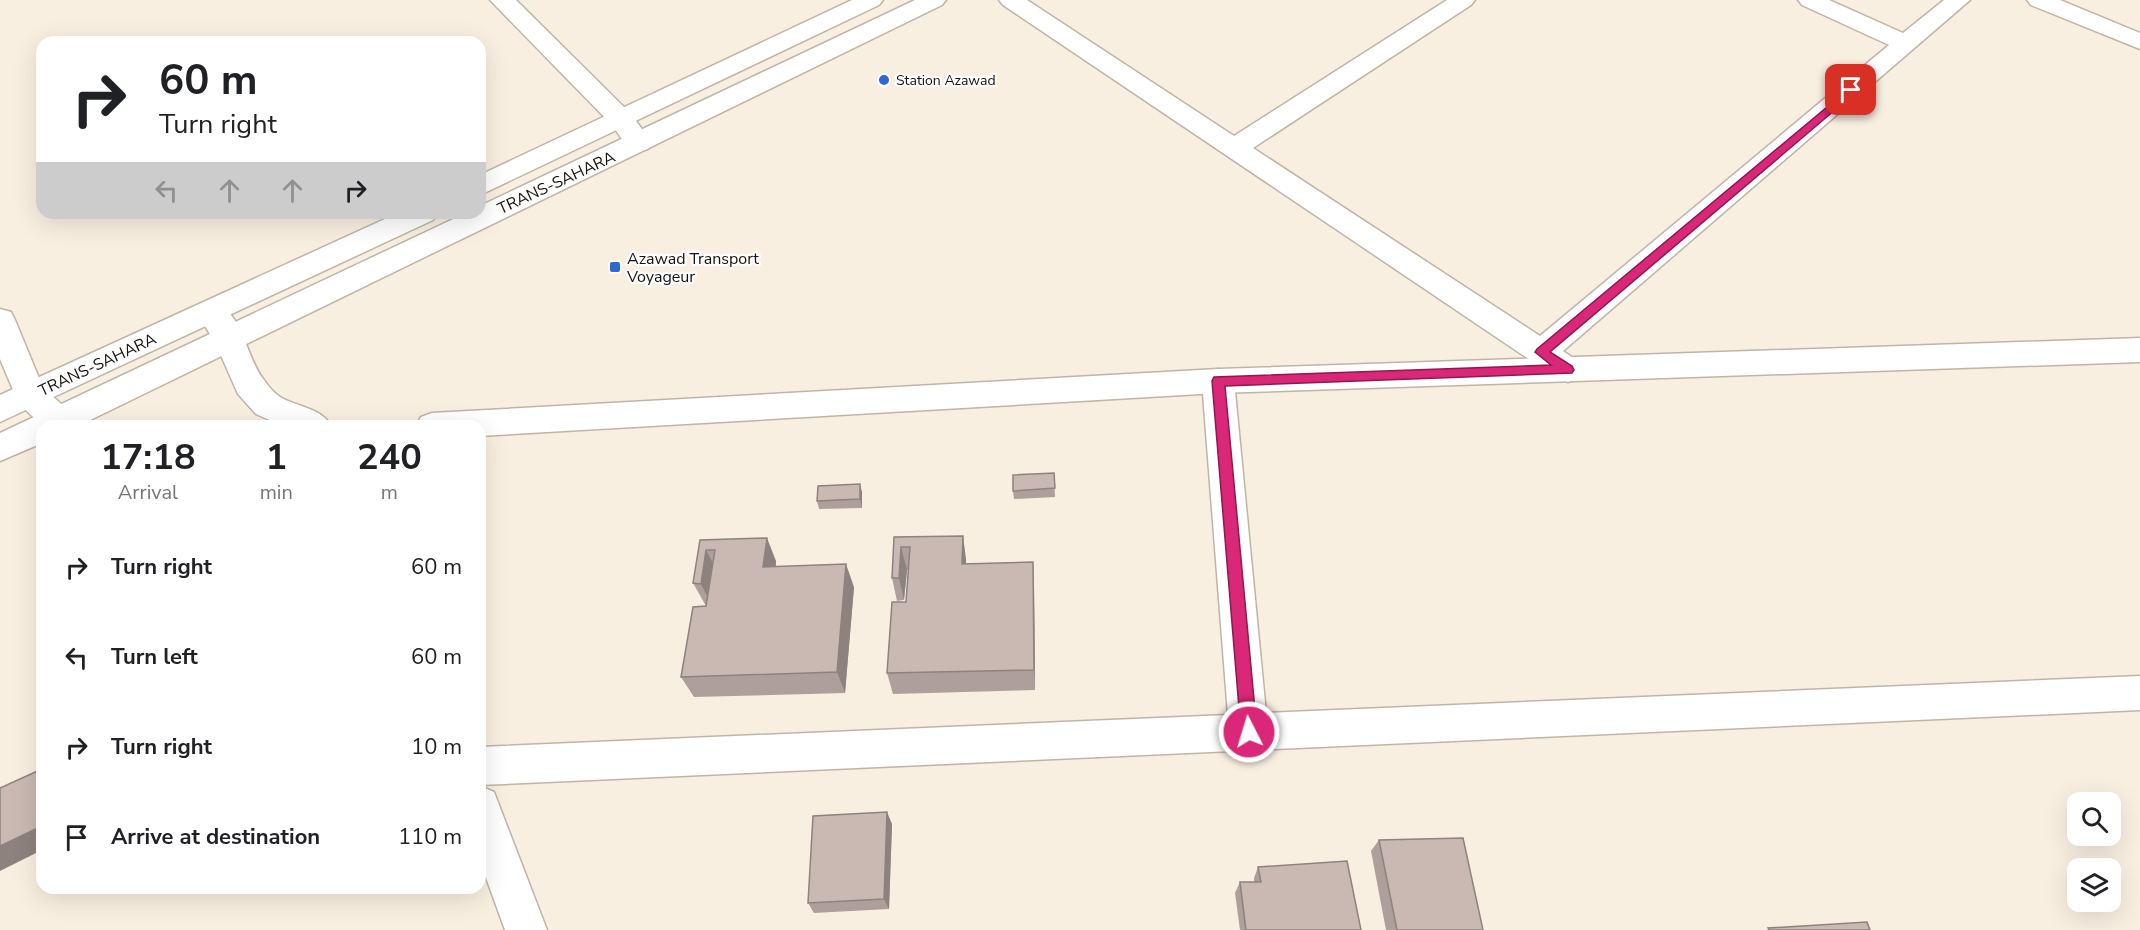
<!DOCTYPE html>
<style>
body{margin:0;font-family:"Nunito Sans",sans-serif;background:#f6f6f6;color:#202124;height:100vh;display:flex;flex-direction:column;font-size:22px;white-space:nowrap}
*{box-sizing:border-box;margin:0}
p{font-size:20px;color:#757577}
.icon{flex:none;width:33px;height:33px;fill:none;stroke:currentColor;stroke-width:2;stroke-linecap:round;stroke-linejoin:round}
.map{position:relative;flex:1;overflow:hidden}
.sheet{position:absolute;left:36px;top:420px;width:450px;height:474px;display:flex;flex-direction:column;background:#fff;border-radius:18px;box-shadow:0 6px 24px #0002}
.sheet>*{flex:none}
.hud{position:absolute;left:36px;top:36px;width:450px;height:183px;border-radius:18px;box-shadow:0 6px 24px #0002;background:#fff;color:#202124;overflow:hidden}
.controls{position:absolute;left:2067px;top:792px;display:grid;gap:12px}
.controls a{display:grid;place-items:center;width:54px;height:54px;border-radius:12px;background:#fff;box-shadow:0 6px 24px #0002;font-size:30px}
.pin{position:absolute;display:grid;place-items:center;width:51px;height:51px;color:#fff;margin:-26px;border-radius:12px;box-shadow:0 3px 9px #0006}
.me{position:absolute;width:66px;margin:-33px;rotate:355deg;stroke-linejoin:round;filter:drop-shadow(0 0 4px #0008)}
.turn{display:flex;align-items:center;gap:21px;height:126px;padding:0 24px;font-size:27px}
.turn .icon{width:78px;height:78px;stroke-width:2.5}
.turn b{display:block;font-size:42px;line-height:51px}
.lanes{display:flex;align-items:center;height:57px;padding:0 24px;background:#0003;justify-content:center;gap:30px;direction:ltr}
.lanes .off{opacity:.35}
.eta{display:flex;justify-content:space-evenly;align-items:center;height:102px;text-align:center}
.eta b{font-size:36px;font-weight:700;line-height:42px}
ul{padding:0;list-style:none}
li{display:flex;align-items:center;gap:18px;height:90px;padding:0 24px}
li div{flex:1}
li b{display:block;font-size:22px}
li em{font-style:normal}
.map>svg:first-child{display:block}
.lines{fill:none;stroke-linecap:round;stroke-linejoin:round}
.minor-casing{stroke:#beb5a7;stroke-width:3}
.tertiary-casing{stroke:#beb5a7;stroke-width:3}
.primary-casing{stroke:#beb5a7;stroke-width:3}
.minor{fill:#fff;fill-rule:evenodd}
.tertiary{fill:#fff;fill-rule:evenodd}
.primary{fill:#fff;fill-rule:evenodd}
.wall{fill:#ae9f9a}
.shaded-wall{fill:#8d827d}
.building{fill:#cab9b3;stroke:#8d827d;stroke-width:1.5}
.route{fill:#db2777;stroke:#8e194d;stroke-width:1.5}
.poi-dot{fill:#3067d5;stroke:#fefefe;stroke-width:2}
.labels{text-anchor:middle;stroke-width:4.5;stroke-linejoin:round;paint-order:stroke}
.far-poi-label{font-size:14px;fill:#15110d;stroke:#fefefe;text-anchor:start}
.street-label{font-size:16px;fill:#15110d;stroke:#fefefe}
.poi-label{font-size:16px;fill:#15110d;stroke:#fefefe;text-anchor:start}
</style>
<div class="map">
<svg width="2140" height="930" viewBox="0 0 2140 930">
<rect width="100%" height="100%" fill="#f9efe1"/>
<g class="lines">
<defs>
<path id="minor" d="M999,0H1027L1234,136L1447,0H1475L1471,5L1253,148L1540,336L1889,45L1802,5L1798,0H1829L1903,33L1944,0H1970L1563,351L1579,362L1584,370L1579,378L1568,382L1557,378L1003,5Z
M2027,0H2060L2140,33V49L2031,5Z
M0,309L11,312L15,320L46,395L41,404L30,407L19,404L0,359Z
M1218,369L1229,372L1234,381L1266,713L2140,676V710L480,785V747L1228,715L1202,381L1207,372Z
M480,786L494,792L547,930H505L480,861Z"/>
<path id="tertiary" d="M490,0H516L631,114L652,143L648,149C629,155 623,140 613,126Z
M211,301C244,311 245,357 264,380C268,386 274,393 280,397C297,407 322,408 331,426H283L256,414L238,394L215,342L196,312L200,304Z
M2140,338V362L1218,393L480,436V426H416L421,417L432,413L1218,369Z
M30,383L41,386L69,411L89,417L94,426H43L19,404L14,395L19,386Z"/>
<path id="primary" d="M852,0H883L879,5L480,195V175Z
M915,0H946L942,5L78,426H42V443L0,461V433L466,213H480V206Z
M398,213H437L433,220L0,422V395Z"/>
</defs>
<use href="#minor" class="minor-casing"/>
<use href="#tertiary" class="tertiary-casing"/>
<use href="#primary" class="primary-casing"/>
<use href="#minor" class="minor"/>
<use href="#tertiary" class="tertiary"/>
<use href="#primary" class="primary"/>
</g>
<path class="wall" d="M1054,473L1055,497L1014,499L1013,491Z
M862,492V508L819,509L817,501Z
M963,536L966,564L1033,562L1034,585L1035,690L893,694L887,673L906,602L908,570H907L904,600L897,601L892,578L894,537Z
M700,540L776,561V566L854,587L845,693L694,697L681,677L706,606L693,583Z
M892,824L889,909L814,913L808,903Z
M1379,840L1483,930H1386L1371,851Z
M1258,867L1361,930H1240L1235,893L1240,882H1254V878Z"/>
<path class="shaded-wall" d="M860,484L862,492V508L860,499Z
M963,536L966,559L965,586L962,564Z
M767,538L776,561L773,589L763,567Z
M901,547L907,570L904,600L899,578Z
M706,550L718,573L712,606L701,584Z
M1033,562L1034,585L1035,690L1034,670Z
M846,564L854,587L845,693L837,672Z
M887,812L892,824L889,909L884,899Z
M42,826V850L0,871V846Z"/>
<path class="building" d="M1054,473L1055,488L1013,491V475Z
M860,484V499L817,501L818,486Z
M963,536L962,564L1033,562L1034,670L887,673L892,602H906L910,547H901L899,578H892L894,537Z
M767,538L763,567L846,564L837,672L681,677L693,607L706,606L715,550H706L701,584L693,583L700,540Z
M42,769V826L0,846V788Z
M887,812L884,899L808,903L813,816Z
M1463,838L1483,930H1397L1379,840Z
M1347,861L1361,930H1246L1240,882H1261L1258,867Z
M1867,922L1870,930H1769L1768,928Z"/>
<path class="route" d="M1851,87L1855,88V93L1550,352L1572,366L1574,370L1572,373L1225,386L1257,732L1255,737L1249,740L1243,737L1241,732L1212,381L1214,377L1551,365L1535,352L1537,349Z"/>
<g class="poi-dot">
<circle cx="884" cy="80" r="6"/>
<rect x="609" y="261" width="12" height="12" rx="3"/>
</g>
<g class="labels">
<g class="far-poi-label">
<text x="896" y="85">Station Azawad</text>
</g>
<g class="street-label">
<text transform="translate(556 182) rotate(-25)" y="6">TRANS-SAHARA</text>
<text transform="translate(97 364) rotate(-25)" y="6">TRANS-SAHARA</text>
</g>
<g class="poi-label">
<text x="627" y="264">Azawad Transport<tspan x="627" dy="18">Voyageur</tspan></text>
</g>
</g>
</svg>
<div class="controls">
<a><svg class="icon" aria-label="search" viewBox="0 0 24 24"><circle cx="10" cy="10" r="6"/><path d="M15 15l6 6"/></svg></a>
<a><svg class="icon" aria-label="layers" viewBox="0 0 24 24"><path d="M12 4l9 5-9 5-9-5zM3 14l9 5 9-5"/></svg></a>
</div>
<div class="pin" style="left:1851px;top:90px;background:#d93025"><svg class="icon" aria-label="arrive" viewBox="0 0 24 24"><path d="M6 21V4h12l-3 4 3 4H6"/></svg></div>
<svg class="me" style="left:1249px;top:732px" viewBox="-20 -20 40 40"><circle r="17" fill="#db2777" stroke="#fff" stroke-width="3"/><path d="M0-11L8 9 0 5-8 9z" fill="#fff"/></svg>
<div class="hud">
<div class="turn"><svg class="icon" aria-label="right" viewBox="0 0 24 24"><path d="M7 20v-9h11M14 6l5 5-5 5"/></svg><div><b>60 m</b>Turn right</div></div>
<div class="lanes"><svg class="icon off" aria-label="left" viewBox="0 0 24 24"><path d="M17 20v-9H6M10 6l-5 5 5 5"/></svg><svg class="icon off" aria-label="ahead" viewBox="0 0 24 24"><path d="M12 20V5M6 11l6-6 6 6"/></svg><svg class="icon off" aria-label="ahead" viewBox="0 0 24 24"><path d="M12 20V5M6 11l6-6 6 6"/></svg><svg class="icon" aria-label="right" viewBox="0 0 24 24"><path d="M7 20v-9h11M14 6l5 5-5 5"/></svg></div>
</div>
<section class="sheet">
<div class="eta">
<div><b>17:18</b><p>Arrival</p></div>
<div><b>1</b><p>min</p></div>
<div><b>240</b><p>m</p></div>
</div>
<ul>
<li><svg class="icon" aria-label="right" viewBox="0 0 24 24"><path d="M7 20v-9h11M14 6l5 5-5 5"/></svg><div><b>Turn right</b></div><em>60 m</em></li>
<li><svg class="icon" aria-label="left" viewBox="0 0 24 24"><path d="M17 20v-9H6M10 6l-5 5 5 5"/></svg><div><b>Turn left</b></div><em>60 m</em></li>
<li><svg class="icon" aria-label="right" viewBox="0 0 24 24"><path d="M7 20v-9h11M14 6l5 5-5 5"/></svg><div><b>Turn right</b></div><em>10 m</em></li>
<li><svg class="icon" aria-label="arrive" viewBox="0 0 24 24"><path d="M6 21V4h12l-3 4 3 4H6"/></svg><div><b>Arrive at destination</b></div><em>110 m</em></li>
</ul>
</section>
</div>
